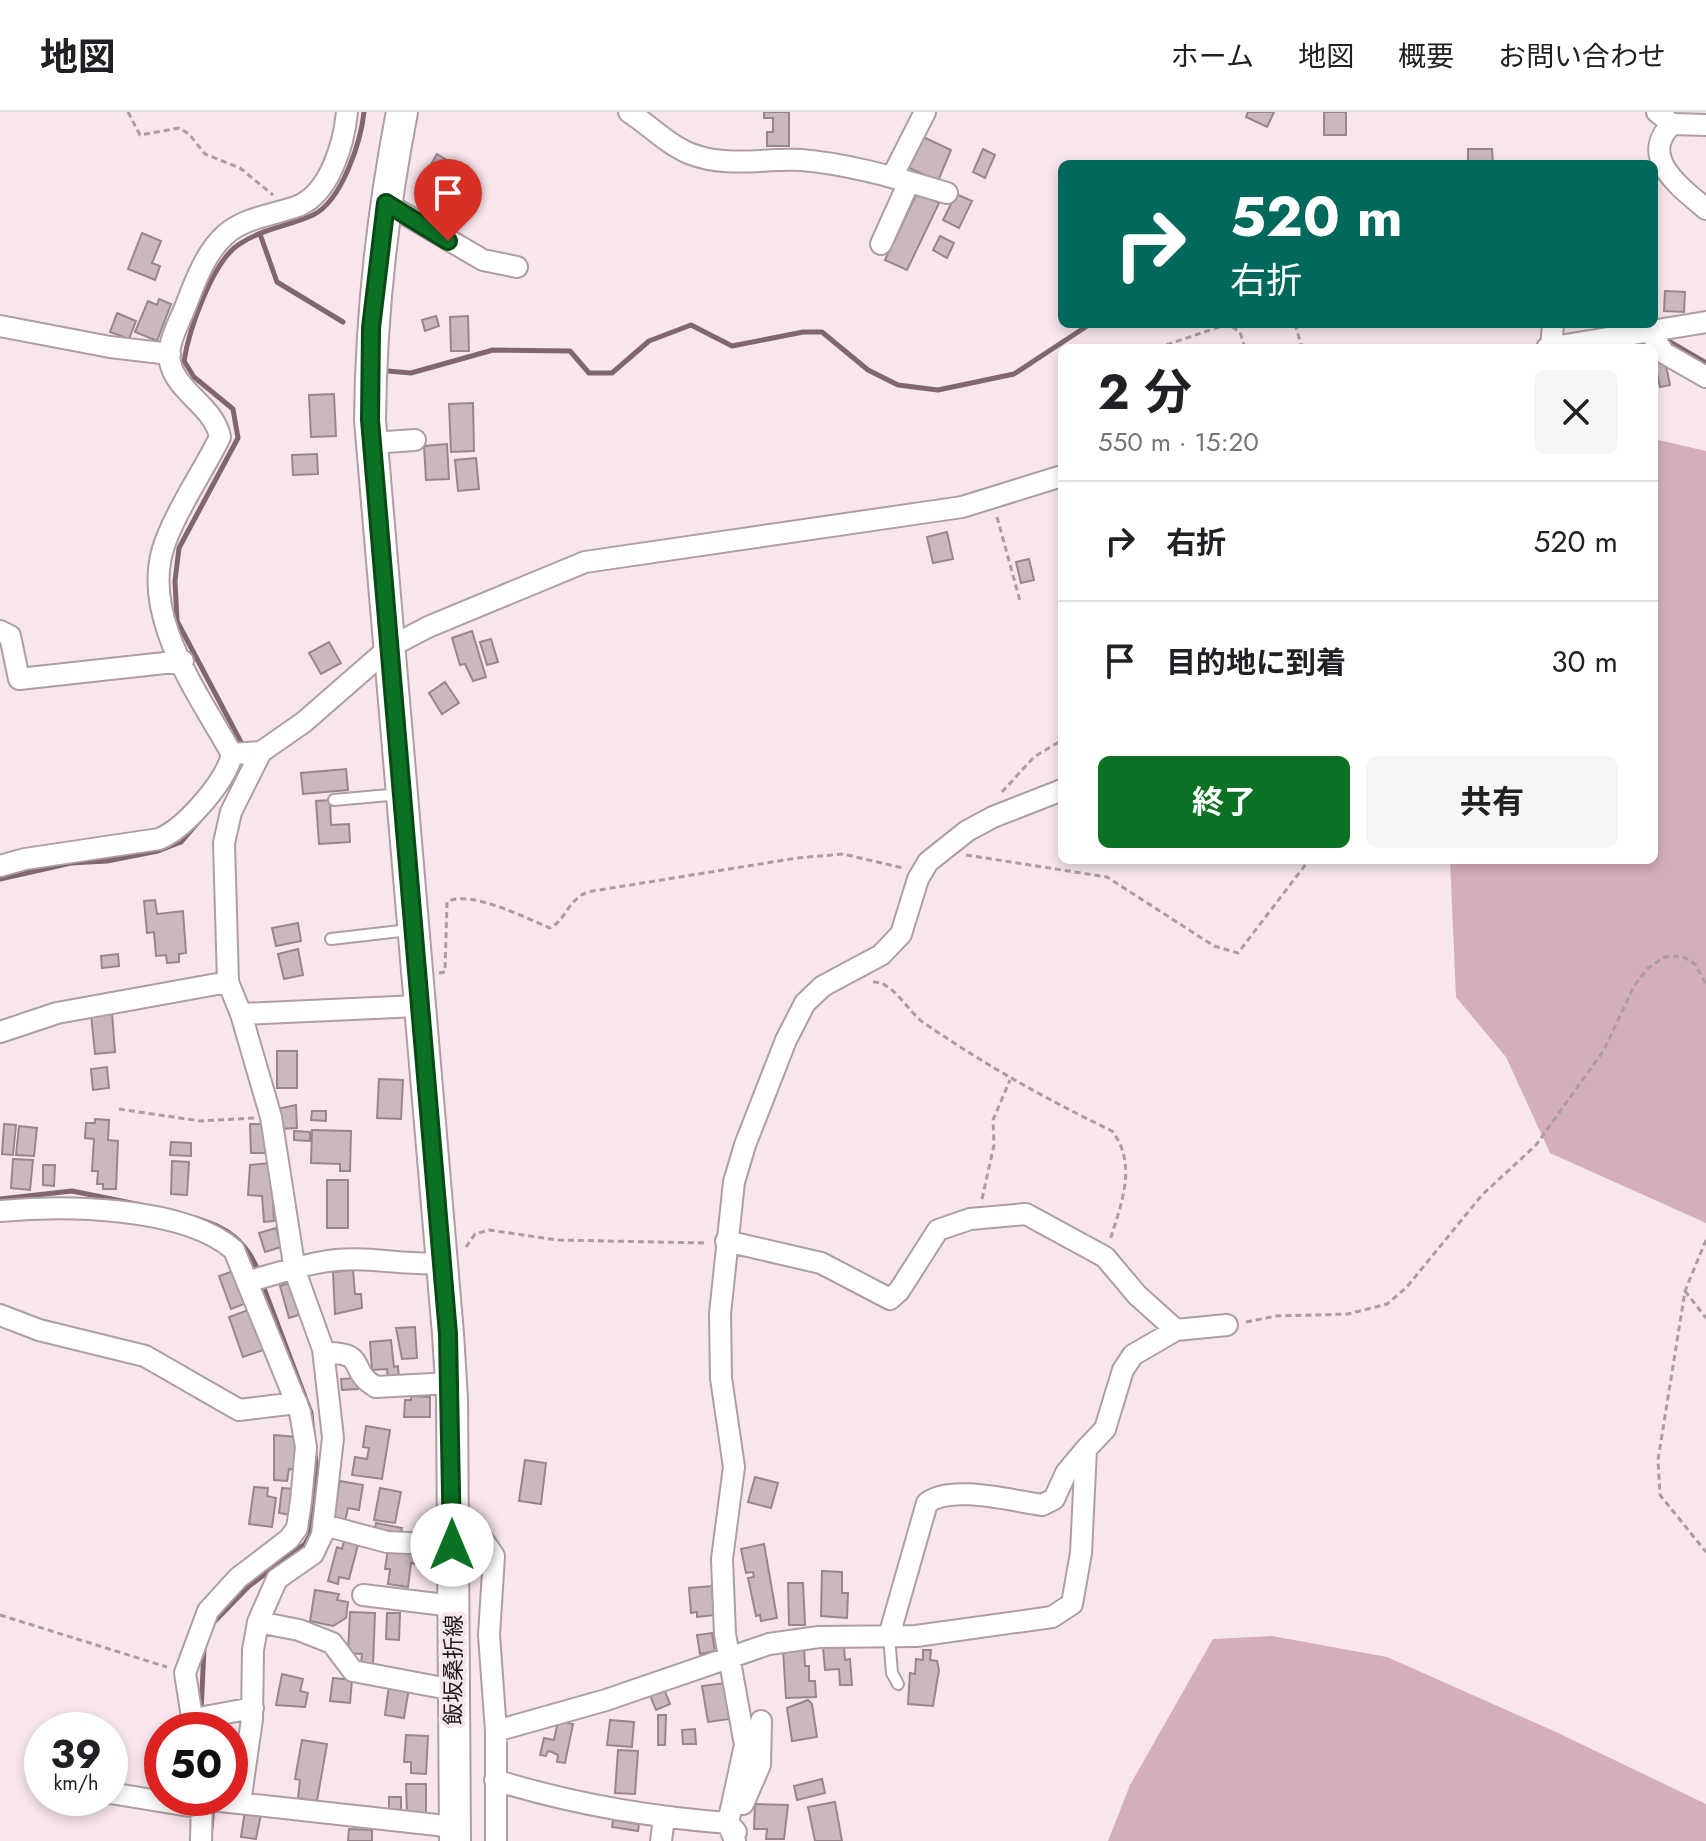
<!DOCTYPE html>
<html lang="ja">
<meta charset="utf-8">
<style>
body{margin:0;font-family:Jost,"Noto Sans JP",sans-serif;background:#f6f6f6;color:#202124;height:100vh;display:flex;flex-direction:column;font-size:30px;white-space:nowrap}
*{box-sizing:border-box;margin:0}
p{font-size:26px;color:#757577}
.icon{flex:none;width:44px;height:44px;fill:none;stroke:currentColor;stroke-width:2;stroke-linecap:round;stroke-linejoin:round}
.map{position:relative;flex:1;overflow:hidden}
.details{position:absolute;left:1058px;top:232px;width:600px;height:520px;display:flex;flex-direction:column;background:#fff;border-radius:12px;box-shadow:0 4px 12px #0003}
.details>*{flex:none}
.top-card{position:absolute;left:1058px;top:48px;width:600px;height:168px;border-radius:12px;box-shadow:0 4px 12px #0003;background:#00695c;color:#fff;overflow:hidden}
.speed{position:absolute;left:24px;top:1600px;display:flex;gap:16px;font-size:40px;font-weight:700;text-align:center}
.speed>*{display:grid;place-content:center;width:104px;height:104px;border-radius:50%;background:#fff;box-shadow:0 4px 12px #0003;line-height:1}
.speed small{font-size:20px;font-weight:400}
.speed .limit{border:12px solid #d22;background:#fff;color:#111}
.pin{position:absolute;display:grid;place-items:center;width:68px;height:68px;color:#fff;margin:-82px -34px;border-radius:50% 50% 50% 0;rotate:-45deg;box-shadow:0 0 8px #0007}
.pin .icon{rotate:45deg}
.me{position:absolute;width:88px;margin:-44px;rotate:0deg;stroke-linejoin:round;filter:drop-shadow(0 0 6px #0008)}
.turn{display:flex;align-items:center;gap:28px;height:168px;padding:0 40px;font-size:36px}
.turn .icon{width:104px;height:104px;stroke-width:2.5}
.turn b{display:block;font-size:56px;line-height:68px}
.round{display:grid;place-items:center;flex:none;width:84px;height:84px;border-radius:12px;background:#f6f6f6}
.head{display:flex;align-items:center;justify-content:space-between;height:136px;padding:0 40px}
h1{font-size:48px;font-weight:700;line-height:60px}
.button{display:flex;gap:16px;margin-top:auto;padding:16px 40px}
.button a{flex:1;height:92px;border-radius:12px;background:#0c7122;color:#fff;font-size:32px;font-weight:700;line-height:92px;text-align:center}
.button a+a{background:#f6f6f6;color:#202124}
ul{padding:0;list-style:none}
li{display:flex;align-items:center;gap:24px;height:120px;padding:0 40px;border-top:2px solid #e0e0e0}
li div{flex:1}
li b{display:block;font-size:30px}
li em{font-style:normal}
header{display:flex;align-items:center;gap:48px;box-sizing:border-box;height:112px;padding:0 40px;background:#fff;border-bottom:2px solid #e0e0e0}
header strong{font-size:38px}
nav{display:flex;gap:44px;margin-inline-start:auto;font-size:28px}
.map>svg:first-child{display:block}
.forest{fill:#d4aebb}
.lines{fill:none;stroke-linecap:round;stroke-linejoin:round}
.stream{stroke:#816670;stroke-width:5}
.building{fill:#c9b8be;stroke:#97878c;stroke-width:2}
.lane-casing{stroke:#ae9ea4;stroke-width:14}
.street-casing{stroke:#ae9ea4;stroke-width:24}
.secondary-casing{stroke:#ae9ea4;stroke-width:34}
.path{stroke:#aa9da1;stroke-width:3;stroke-dasharray:6 4;stroke-linecap:butt}
.lane{stroke:#fff;stroke-width:10}
.street{stroke:#fff;stroke-width:20}
.secondary{stroke:#fff;stroke-width:30}
.route-casing{stroke:#084916;stroke-width:20}
.route{stroke:#0c7122;stroke-width:14}
.labels{text-anchor:middle;stroke-width:8;stroke-linejoin:round;paint-order:stroke}
.street-label{font-size:22px;fill:#211b1d;stroke:#f7e6ec}
</style>
<header>
<strong>地図</strong>
<nav><a>ホーム</a><a>地図</a><a>概要</a><a>お問い合わせ</a></nav>
</header>
<div class="map">
<svg width="1706" height="1729" viewBox="0 0 1706 1729">
<rect width="100%" height="100%" fill="#f7e6ec"/>
<path class="forest" d="M1654,327L1706,339V1111L1550,1041L1506,945L1456,885L1450,748H1654Z
M1272,1524L1387,1545L1556,1620L1706,1692V1729H1108L1130,1673L1213,1527Z"/>
<g class="lines">
<path class="stream" d="M260,122L277,170L343,210
M1665,227L1706,251
M388,259L411,261L493,238L570,239L589,261H612L649,229L691,213L732,234L803,220H822L868,258L898,273L938,278L1014,262L1090,212
M243,634L177,509L175,469L179,436L238,326L233,297L194,265L184,249C189,218 212,151 238,133C261,117 289,114 313,103C342,89 361,29 364,0
M0,767L71,751L107,749L158,739L181,730L205,702
M0,1087L72,1079L146,1094
M195,1106C227,1115 247,1129 259,1161
M213,1511L249,1474L305,1432L310,1423L316,1352L311,1301L262,1171
M201,1601L204,1536
M211,1716L213,1694"/>
</g>
<path class="building" d="M764,0H789V34H767V20H773V6H764Z
M1248,0H1274L1267,15L1246,5Z
M1324,0H1346V23H1324Z
M921,24L951,38L938,69L907,55Z
M983,37L995,43L985,66L973,60Z
M1468,37H1492L1493,52H1468Z
M437,42L453,52L437,79L421,70Z
M917,81L939,91L907,158L885,148Z
M956,82L972,89L959,116L943,108Z
M142,121L161,129L152,151L160,154L155,168L128,157Z
M940,124L954,131L947,146L933,138Z
M1665,179L1685,180L1684,200L1664,199Z
M159,187L171,192L157,229L135,220L148,189L157,193Z
M117,201L136,209L129,227L110,220Z
M436,204L439,214L425,219L422,208Z
M468,204L469,239H451L450,205Z
M1665,249L1670,273L1660,275L1655,251Z
M334,282L336,324L311,325L309,283Z
M473,291L474,339L451,340L449,292Z
M447,332L449,367L426,368L424,334Z
M317,342L318,362L293,363L292,343Z
M476,346L479,377L458,379L455,348Z
M947,420L953,447L933,451L927,425Z
M1029,447L1034,468L1021,471L1016,450Z
M472,519L486,565L473,569L465,552L460,553L452,526Z
M491,527L498,550L487,553L480,530Z
M329,530L341,551L321,562L309,541Z
M445,570L459,591L442,602L429,581Z
M346,657L348,678L303,682L301,661Z
M330,688L331,713L349,712L350,730L319,732L316,689Z
M155,788L157,802L183,799L186,841L179,842V850L167,851L166,843L156,844L154,820L147,821L144,789Z
M298,811L301,829L276,834L272,816Z
M298,837L303,863L284,867L278,842Z
M118,842L119,854L102,856L101,844Z
M112,900L115,940L95,942L91,902Z
M277,939H297V976H277Z
M107,955L109,976L93,978L91,957Z
M379,967L403,968L401,1007L377,1006Z
M296,993L297,1016L280,1017L277,997Z
M312,999H326V1009L311,1008Z
M95,1007L109,1008L108,1028L118,1029L116,1077H103V1072H97L98,1059H92L94,1027L85,1026L86,1011H95Z
M4,1012L16,1013L13,1043L2,1042Z
M250,1012H268V1041H251Z
M19,1014L37,1016L34,1044L16,1043Z
M312,1018L351,1019L350,1059H340V1052L311,1051Z
M294,1019L310,1020V1029L294,1028Z
M171,1030L191,1031V1044L170,1043Z
M13,1047L33,1048L30,1078L11,1076Z
M172,1049L189,1050L187,1083L171,1082Z
M271,1051L274,1109L264,1110L262,1084L248,1083L250,1053Z
M43,1053H55L54,1074L43,1073Z
M327,1068H348V1116H327Z
M276,1116L281,1135L265,1140L259,1121Z
M236,1158L247,1191L231,1197L219,1164Z
M353,1158L355,1182H361L362,1196L335,1202L333,1160Z
M292,1170L302,1202L289,1206L280,1174Z
M251,1197L266,1237L243,1245L229,1205Z
M415,1215L417,1246L402,1247L396,1216Z
M391,1228L394,1255L398,1254L399,1267L388,1268L387,1257L372,1258L370,1230Z
M357,1266L358,1277L342,1278L341,1267Z
M411,1284L430,1285V1305H404L405,1288H411Z
M366,1314L390,1318L382,1367L352,1363L355,1345L367,1347L369,1336L363,1335Z
M274,1323L297,1325L294,1358L289,1357L287,1369L274,1368Z
M525,1348L546,1351L541,1392L519,1389Z
M755,1365L778,1371L771,1396L748,1390Z
M340,1369L363,1373L359,1398L348,1396L344,1414L332,1412Z
M254,1375L268,1376L267,1384L276,1386L272,1415L249,1412Z
M282,1376L294,1377L291,1403L279,1401Z
M380,1376L401,1380L395,1411L374,1408Z
M376,1411L402,1416L400,1427L374,1422Z
M345,1425L359,1429L349,1467L339,1465L338,1472L328,1469L337,1435L342,1437Z
M764,1432L777,1506L761,1509L760,1503L756,1504L748,1466L754,1465L753,1460L746,1461L741,1437Z
M388,1437L428,1443L426,1454L411,1451L408,1475L388,1472L390,1457H385Z
M822,1459L842,1460V1481H848L847,1506L821,1504Z
M788,1471H803L805,1513H789Z
M712,1474L714,1503L697,1505V1500L691,1501L689,1476Z
M315,1478L339,1482L337,1488L348,1490L346,1506L333,1514L310,1509Z
M350,1500L375,1501L373,1553L361,1552L362,1542L348,1541Z
M387,1501H400L399,1528L386,1527Z
M712,1521L715,1539L700,1542L697,1523Z
M844,1533L845,1548L850,1547L852,1573H840L839,1557L825,1558L823,1535Z
M804,1536L805,1554H809V1569H815L816,1585L786,1586L783,1537Z
M923,1538H931L930,1548L937,1549L939,1558L933,1594L908,1592L910,1561L915,1562L916,1547L923,1548Z
M282,1562L303,1567L300,1579L308,1581L305,1595L276,1593Z
M333,1566L352,1568L350,1591L330,1589Z
M725,1571L730,1607L708,1610L702,1574Z
M389,1573L409,1576L404,1606L385,1603Z
M663,1575L670,1592L656,1598L649,1581Z
M808,1588L812,1592L817,1625L792,1629L787,1596Z
M658,1603H666L665,1633H658Z
M610,1608L634,1610L632,1635L607,1633Z
M558,1609L573,1612L565,1651L557,1650L558,1643L552,1640L548,1639L546,1644L540,1643L544,1626L554,1628Z
M695,1617L696,1632H683L682,1618Z
M406,1623L428,1624L426,1662L411,1661V1650H404Z
M302,1628L327,1632L317,1689L298,1686L300,1668L295,1667Z
M618,1638L638,1639L635,1682L615,1681Z
M822,1667L825,1681L797,1688L794,1674Z
M406,1672H426V1702H407Z
M389,1685H401V1701H389Z
M835,1690L842,1729H815L808,1695Z
M755,1692L788,1693L784,1727H766L767,1717H754Z
M245,1699L261,1702L256,1727L241,1725Z
M613,1708L639,1712L638,1719L612,1715Z
M349,1717L372,1718V1729H348Z"/>
<g class="lines">
<defs>
<path id="lane" d="M334,688L400,682
M331,827L409,818
M889,1524L892,1561L898,1572"/>
<path id="street" d="M629,0C649,13 668,33 691,42C728,56 763,46 801,48C851,52 899,67 947,81
M1657,0L1672,12L1706,13
M1672,12C1638,45 1680,75 1706,97
M892,65L925,0
M386,91L483,148L517,155
M881,132L909,70
M0,214L110,235L170,242
M1650,220L1664,241L1706,265
M1551,235L1553,212
M1547,236L1706,210
M372,331L415,328
M0,519L10,524L19,567L183,549
M232,642L261,640L304,610L390,535L428,515L585,450L962,395L1062,364
M232,642C198,581 137,500 166,428C180,391 203,360 220,325C214,294 176,280 170,250C166,234 178,213 184,198C194,173 204,142 225,123C245,105 274,103 298,94C330,81 344,31 347,0
M0,754L25,747L159,727C184,717 226,670 232,642
M241,902L418,894
M0,920L57,901L228,870
M0,1099C63,1093 184,1094 234,1138L300,1300L306,1335L301,1389L297,1416L289,1427L238,1466L208,1499L185,1561L194,1618
M726,1129L821,1151L890,1187L899,1179L938,1118L970,1107L1026,1102L1105,1145L1137,1183L1176,1218L1227,1213
M249,1169C273,1163 298,1154 322,1150C361,1142 402,1154 442,1151
M0,1203L39,1218L145,1244L239,1298L297,1291
M324,1241C370,1240 346,1258 376,1275L451,1271
M324,1413L387,1430L452,1433
M453,1421L483,1428L494,1444L489,1523L496,1619V1729
M363,1483L453,1494
M258,1510L299,1518L332,1531L353,1559L454,1578
M889,1524L927,1391C951,1372 1012,1389 1042,1393L1054,1387L1066,1361L1086,1337
M193,1607L253,1596
M496,1619L606,1588L769,1532L819,1525L916,1524L1052,1505L1072,1492L1081,1441L1086,1337L1105,1317L1123,1258L1133,1243L1176,1218
M495,1668C572,1692 649,1705 728,1711L736,1720
M110,1681L202,1696
M202,1687L455,1715
M240,1691L252,1607L253,1538L258,1510L277,1467L313,1442L322,1423L333,1326L323,1237L295,1159L271,1005L241,902L228,870L224,731L231,700L261,640
M743,1692L760,1653L761,1609
M201,1729L202,1686
M661,1729L664,1706
M735,1729L728,1711L745,1633L725,1522L722,1447L734,1355L721,1266L720,1202L734,1070L745,1033L786,928L805,891L823,874L881,843L901,822L918,767L928,750L967,719L993,705L1062,678"/>
<path id="secondary" d="M402,0C382,103 371,203 370,308L448,1222L452,1287L455,1729"/>
</defs>
<use href="#lane" class="lane-casing"/>
<use href="#street" class="street-casing"/>
<use href="#secondary" class="secondary-casing"/>
<path class="path" d="M128,0L140,23L179,16L189,22L205,42L240,56L273,83
M1295,212L1302,236
M1157,236L1228,212L1240,220L1245,236
M997,405L1020,489
M1002,680L1034,645L1062,628
M966,743L1107,765L1214,834L1238,841L1309,748
M439,861L445,860L447,790C469,777 526,806 550,816C566,808 566,790 587,780L797,746L843,742L903,756
M873,870C893,869 908,900 924,911C987,954 1044,986 1112,1019C1138,1052 1121,1093 1110,1128
M119,997L200,1009L254,1006
M982,1087L994,1033L993,1008L1010,968
M1706,1128L1685,1179L1658,1348L1660,1383L1706,1440
M466,1135L475,1122L489,1118L557,1128L706,1131
M1685,1179L1706,1206
M1246,1210L1276,1204L1348,1202L1387,1192L1406,1176L1482,1083L1536,1033L1604,938L1634,874L1648,856L1665,845L1682,844L1695,852L1706,872
M0,1503L167,1555"/>
<use href="#lane" class="lane"/>
<use href="#street" class="street"/>
<use href="#secondary" class="secondary"/>
</g>
<g class="lines">
<defs>
<path id="route" d="M448,129L386,91L371,216L370,308L448,1222L452,1433"/>
</defs>
<use href="#route" class="route-casing"/>
<use href="#route" class="route"/>
</g>
<g class="labels">
<g class="street-label">
<text transform="translate(453 1558) rotate(-90)" y="8">飯坂桑折線</text>
</g>
</g>
</svg>
<div class="speed"><div>39<small>km/h</small></div><div class="limit">50</div></div>
<div class="pin" style="left:448px;top:129px;background:#d93025"><svg class="icon" aria-label="arrive" viewBox="0 0 24 24"><path d="M6 21V4h12l-3 4 3 4H6"/></svg></div>
<svg class="me" style="left:452px;top:1433px" viewBox="-20 -20 40 40"><circle r="19" fill="#fff"/><path d="M0-13L10 11 0 6-10 11z" fill="#0c7122"/></svg>
<div class="top-card">
<div class="turn"><svg class="icon" aria-label="right" viewBox="0 0 24 24"><path d="M7 20v-9h11M14 6l5 5-5 5"/></svg><div><b>520 m</b>右折</div></div>
</div>
<section class="details">
<div class="head"><div><h1>2 分</h1><p>550 m · 15:20</p></div><a class="round"><svg class="icon" aria-label="close" viewBox="0 0 24 24"><path d="M6 6l12 12M18 6L6 18"/></svg></a></div>
<ul>
<li><svg class="icon" aria-label="right" viewBox="0 0 24 24"><path d="M7 20v-9h11M14 6l5 5-5 5"/></svg><div><b>右折</b></div><em>520 m</em></li>
<li><svg class="icon" aria-label="arrive" viewBox="0 0 24 24"><path d="M6 21V4h12l-3 4 3 4H6"/></svg><div><b>目的地に到着</b></div><em>30 m</em></li>
</ul>
<div class="button"><a>終了</a><a>共有</a></div>
</section>
</div>
